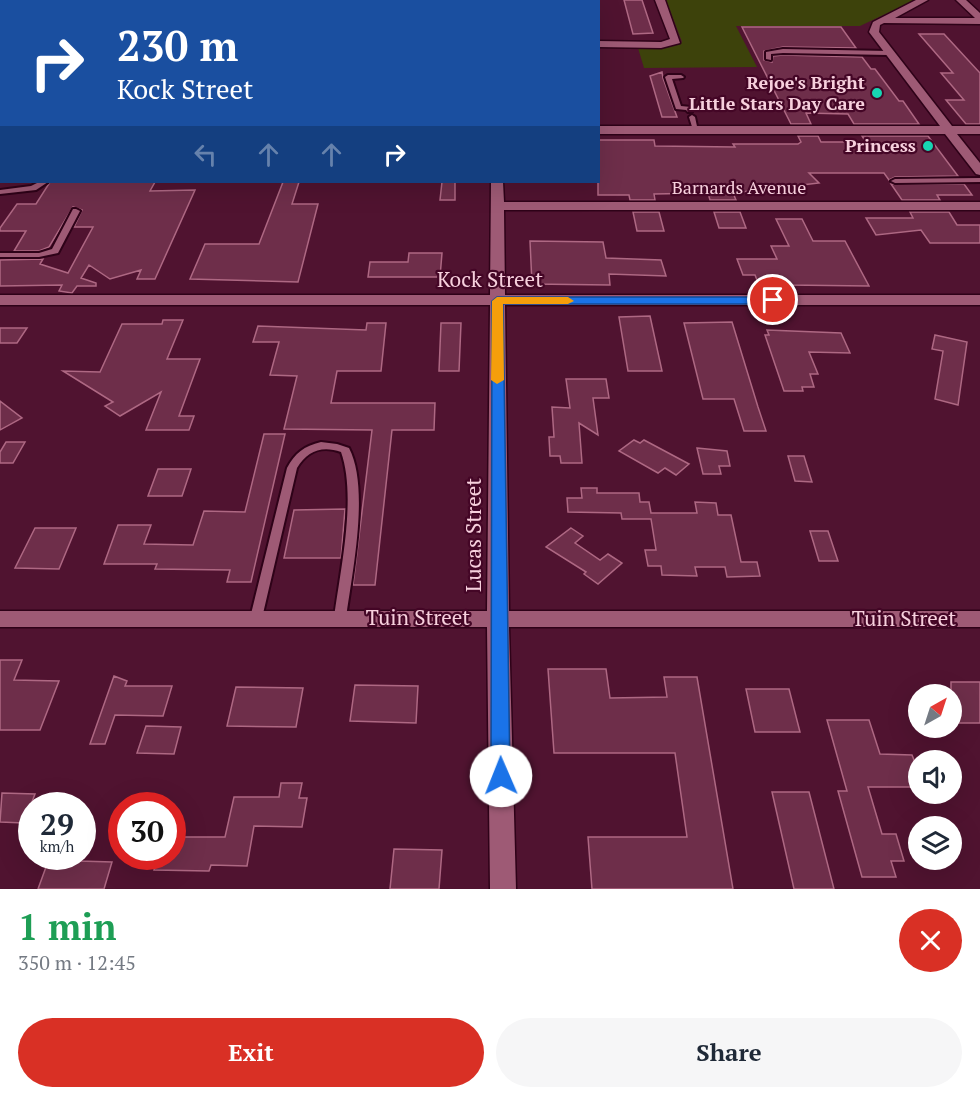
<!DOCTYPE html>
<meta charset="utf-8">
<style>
body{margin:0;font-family:"PT Serif",serif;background:#f6f6f7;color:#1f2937;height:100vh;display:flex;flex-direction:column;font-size:22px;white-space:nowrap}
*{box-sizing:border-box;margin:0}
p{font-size:20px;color:#747a83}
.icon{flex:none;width:33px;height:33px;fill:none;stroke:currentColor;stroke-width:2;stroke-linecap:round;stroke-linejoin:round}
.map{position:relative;height:889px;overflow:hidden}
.sheet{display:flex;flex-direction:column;background:#fff;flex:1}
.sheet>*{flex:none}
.banner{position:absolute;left:0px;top:0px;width:600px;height:183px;box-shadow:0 6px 24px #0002;background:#1a4fa0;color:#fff;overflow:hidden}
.needle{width:39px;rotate:39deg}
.buttons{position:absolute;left:908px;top:684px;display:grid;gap:12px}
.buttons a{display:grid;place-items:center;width:54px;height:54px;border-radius:50%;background:#fff;box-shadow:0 6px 24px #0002;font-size:30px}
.speed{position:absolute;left:18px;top:792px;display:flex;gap:12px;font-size:30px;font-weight:700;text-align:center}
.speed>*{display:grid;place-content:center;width:78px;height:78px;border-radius:50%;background:#fff;box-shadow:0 6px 24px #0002;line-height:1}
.speed small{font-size:15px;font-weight:400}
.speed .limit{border:9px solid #d22;background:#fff;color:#111}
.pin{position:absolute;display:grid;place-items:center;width:51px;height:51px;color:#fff;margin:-26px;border:3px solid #fff;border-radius:50%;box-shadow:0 2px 6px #0007}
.me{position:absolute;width:66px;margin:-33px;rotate:359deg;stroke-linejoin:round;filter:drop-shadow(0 0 4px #0008)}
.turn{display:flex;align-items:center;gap:21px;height:126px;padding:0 18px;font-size:27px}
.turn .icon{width:78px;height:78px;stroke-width:2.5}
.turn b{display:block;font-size:42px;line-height:51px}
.lanes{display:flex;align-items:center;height:57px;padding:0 18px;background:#0003;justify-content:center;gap:30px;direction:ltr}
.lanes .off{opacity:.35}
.round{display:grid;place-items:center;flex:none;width:63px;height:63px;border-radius:32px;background:#f6f6f7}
.headline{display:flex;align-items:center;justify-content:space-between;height:102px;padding:0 18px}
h1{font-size:36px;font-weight:700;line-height:45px;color:#1e9e55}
.action{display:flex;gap:12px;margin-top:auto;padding:12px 18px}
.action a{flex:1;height:69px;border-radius:36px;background:#d93025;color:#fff;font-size:24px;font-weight:700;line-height:69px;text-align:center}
.action a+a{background:#f6f6f7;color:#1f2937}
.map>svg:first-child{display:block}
.green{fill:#3d420b}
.building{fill:#6e2e4a;stroke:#ae6883;stroke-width:1.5}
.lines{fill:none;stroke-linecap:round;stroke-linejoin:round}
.lane-casing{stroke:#2e0218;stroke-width:4}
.street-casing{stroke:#2e0218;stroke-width:3}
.secondary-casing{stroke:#2e0218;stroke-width:3}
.lane{fill:#9e5a75;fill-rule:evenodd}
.street{fill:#9e5a75;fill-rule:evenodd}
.secondary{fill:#9e5a75;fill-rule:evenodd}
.route{fill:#1a73e8;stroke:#114b97;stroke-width:1.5}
.slow{fill:#f59e0b}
.poi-dot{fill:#17d5b3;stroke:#440626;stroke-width:2}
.labels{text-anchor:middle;stroke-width:4.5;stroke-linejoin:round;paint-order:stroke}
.far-poi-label{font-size:18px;font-weight:bold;fill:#f7d0dd;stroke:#440626;text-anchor:end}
.far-street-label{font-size:18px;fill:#f7d0dd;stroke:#440626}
.street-label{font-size:21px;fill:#f7d0dd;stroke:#440626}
</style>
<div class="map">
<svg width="980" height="889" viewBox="0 0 980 889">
<rect width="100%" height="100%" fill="#501330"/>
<path class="green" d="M666,0H915L860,26H736L757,67L644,68L638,48H666L682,42Z"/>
<path class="building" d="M624,0H642L653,33L633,34Z
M742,27H841L856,48L783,47L764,51V60L772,62L773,56L783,55L862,57L871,69H875L899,101H903L919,124H854L848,114L806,113L811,124H791Z
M919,34H944L980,73V124H966L946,100H964L941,73H953Z
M662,72L663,78L677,117H662L650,76Z
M798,136H818L821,142H866L862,136H928L958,176L895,177L889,180L884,173H809L819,183L733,193L736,200H710L708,193L654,194L655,200H630L629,195H598V140H654L655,146L735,147L733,144H798L801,142Z
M50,182H155L150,191L195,190L155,279H137L141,270L110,279L89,265L81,278L96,283V286H77L72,293L59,291L62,285L0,286V260L43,259L40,264L68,273L93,227H74L82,210L73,207L49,247L39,251H14L26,231H0V228L17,204H36Z
M283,182H299L292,204H318L298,282L190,279L205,244H259Z
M442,182H455V200H440Z
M891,184H964L972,195H937L940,200H902Z
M633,212H659L664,231H637Z
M714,212H740L746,228H719Z
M910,212H949L957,225H980V243H930L921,230L876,235L866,218H913Z
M776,219H802L813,241H845L869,286L787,285L785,280H757L755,275H743L737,259H777L771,246H789Z
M530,241L603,242L606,258L661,260L666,276L609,274L610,285L532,284Z
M409,253H442L440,277H368L370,262H408Z
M650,316L662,371H628L619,317Z
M163,320H183L167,359H200L179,416H194L189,430H146L161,392L120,416L105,406L113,402L63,371L100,372L122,324H162Z
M732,322L758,407L766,431H744L734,399H703L684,323Z
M367,323H386L381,371H337L331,403H435L434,430H392L375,585H353L372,430L284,429L297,376L270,375L279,342H253L258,326L366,330Z
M441,323H461L459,371H439Z
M0,328H27L17,343H0Z
M767,330L841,333L850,353L809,352L818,374H810L814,387H802L803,391H784L765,335H769Z
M935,335L967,342L958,405L935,399L943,351L932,349Z
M566,379H606L609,398H593L598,435L579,423L582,463H561L560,456H550L549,437H554L552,407L570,408Z
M0,401L22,418L0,430Z
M264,434H285L251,582H227L230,570L155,569L157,564H104L118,525H151L144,544L193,545L204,511L245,512Z
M634,440L640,443L644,440L689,464L676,475L665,468L658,473L619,451Z
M6,442H25L13,463H0V452Z
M697,448L727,451L730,466H719L721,474H703Z
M788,456H804L812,482L795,481Z
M158,469H191L182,496H148Z
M581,488H597V493H639L640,502H649L651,513H697L695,502L716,503L718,515H731L741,562H757L760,576L727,577L725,567H695L697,576L662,575L661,566H648L645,550H656L651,519H622L621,513L568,512L567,498H582Z
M345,509L341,558H284L294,510Z
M35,528H76L59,569L15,568Z
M571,528L583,536L575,543L600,560L608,554L622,563L598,584L584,574L586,572L546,547Z
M810,531H828L838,561H819Z
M0,660H22L14,680L59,681L40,730H0Z
M548,669H606L610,698L667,697L664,677H697L733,889H592L588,837H687L675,753H554Z
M114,676L127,681L125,686H172L163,716L115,715L105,744H90Z
M951,682H980V723H951Z
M355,685L418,686L416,723L350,721Z
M236,687L303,688L296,727L227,726Z
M746,689H789L800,732H755Z
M827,720H869L880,754L912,755L918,770V787H868L882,834H896L904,861H891L896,877H862L838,791H847Z
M146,726L181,727L174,754L137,753Z
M281,783H302L299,798H307L302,827L254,826L247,866L211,865L209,871L154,870L157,856H172V837H225L234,797H279Z
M772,792H809L834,889H794Z
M2,793L35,794L24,823L0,822Z
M394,849L442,850L439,889H390Z
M50,856H81L79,861L112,862L104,889H38Z"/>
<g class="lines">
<defs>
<path id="lane" d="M783,49L888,51L891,53L888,55L783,53L771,54V60L766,59V52Z
M681,75L684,77L683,78L672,79L681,106L691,107L692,112H688L686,110L676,109L665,77L668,75Z
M692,115L695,117L698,131L693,130L689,117Z
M980,178V182L895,183L891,181L895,179Z
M39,182H48L36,190L0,194V190L31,186Z
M73,209H76L80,211L58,253L39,257H0V253H39L52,249Z
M321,442L337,444L349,448C370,488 352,573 346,618L344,621L340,623L336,621L334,618C340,571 357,497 341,452C322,445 307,451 297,468L262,618L260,621L256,623L252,621L250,618L287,468C295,453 304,446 321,442Z"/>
<path id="street" d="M379,0H389V2H379Z
M655,0H665L680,43L661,48L598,47V41L661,42L670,39Z
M916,0H928L895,18H975L956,0H966L980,13V24L884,23L880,25L879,32L952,126H980V134H957L980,163V175L976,174L945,134H598V126H940L869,32L873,22Z
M0,39H2V45H0Z
M0,70H2V76H0Z
M0,108H2V114H0Z
M491,182H503L504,202H980V210H504L505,295H980V305H505L509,611H980V627H509L516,889H490L487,627H0V611H487L490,305H0V295H490Z"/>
<path id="secondary" d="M109,0H119L108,2Z
M0,130H2L0,140Z"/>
</defs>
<use href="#lane" class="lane-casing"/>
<use href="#street" class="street-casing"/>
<use href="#secondary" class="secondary-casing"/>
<use href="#lane" class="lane"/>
<use href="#street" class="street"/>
<use href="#secondary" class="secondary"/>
</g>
<path class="route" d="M497,297H773L779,300L773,304H503L510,776L507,782L501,784L494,782L491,776L492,301Z"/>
<path class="slow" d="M497,297H568L574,301L568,304H503L504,380L497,384L491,380L492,301Z"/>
<g class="poi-dot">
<circle cx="877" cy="93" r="6"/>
<circle cx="928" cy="146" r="6"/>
</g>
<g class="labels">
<g class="far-poi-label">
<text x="865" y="89">Rejoe's Bright<tspan x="865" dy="21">Little Stars Day Care</tspan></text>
<text x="916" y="152">Princess</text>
</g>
<g class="far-street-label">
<text x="739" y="194">Barnards Avenue</text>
</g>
<g class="street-label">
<text x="490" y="287">Kock Street</text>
<text transform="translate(474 535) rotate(-90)" y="7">Lucas Street</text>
<text x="418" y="625">Tuin Street</text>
<text x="904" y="626">Tuin Street</text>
</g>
</g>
</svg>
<div class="buttons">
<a><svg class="needle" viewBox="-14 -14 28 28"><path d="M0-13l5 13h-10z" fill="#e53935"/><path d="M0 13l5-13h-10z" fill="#747a83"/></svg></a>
<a><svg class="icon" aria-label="sound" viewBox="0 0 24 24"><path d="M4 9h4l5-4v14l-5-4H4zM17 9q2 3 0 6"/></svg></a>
<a><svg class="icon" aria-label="layers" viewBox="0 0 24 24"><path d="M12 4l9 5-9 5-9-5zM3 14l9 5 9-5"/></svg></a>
</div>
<div class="speed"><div>29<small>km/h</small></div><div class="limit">30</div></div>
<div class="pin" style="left:773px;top:300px;background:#d93025"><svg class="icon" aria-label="arrive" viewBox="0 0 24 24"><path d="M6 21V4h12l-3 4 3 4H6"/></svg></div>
<svg class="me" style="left:501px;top:776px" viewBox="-20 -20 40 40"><circle r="19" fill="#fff"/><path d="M0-13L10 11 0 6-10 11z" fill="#1a73e8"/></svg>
<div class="banner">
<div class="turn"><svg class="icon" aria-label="right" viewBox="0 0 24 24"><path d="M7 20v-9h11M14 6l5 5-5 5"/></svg><div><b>230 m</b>Kock Street</div></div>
<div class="lanes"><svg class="icon off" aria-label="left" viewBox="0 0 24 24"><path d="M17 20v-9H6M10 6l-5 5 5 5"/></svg><svg class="icon off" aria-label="ahead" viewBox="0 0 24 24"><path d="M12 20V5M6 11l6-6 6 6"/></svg><svg class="icon off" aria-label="ahead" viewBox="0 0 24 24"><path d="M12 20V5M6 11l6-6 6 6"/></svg><svg class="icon" aria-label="right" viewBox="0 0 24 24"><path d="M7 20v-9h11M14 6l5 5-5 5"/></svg></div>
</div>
</div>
<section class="sheet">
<div class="headline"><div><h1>1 min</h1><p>350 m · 12:45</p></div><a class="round" style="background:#d93025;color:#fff"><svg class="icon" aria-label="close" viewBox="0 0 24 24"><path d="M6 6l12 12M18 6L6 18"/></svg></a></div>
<div class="action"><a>Exit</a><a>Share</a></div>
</section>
